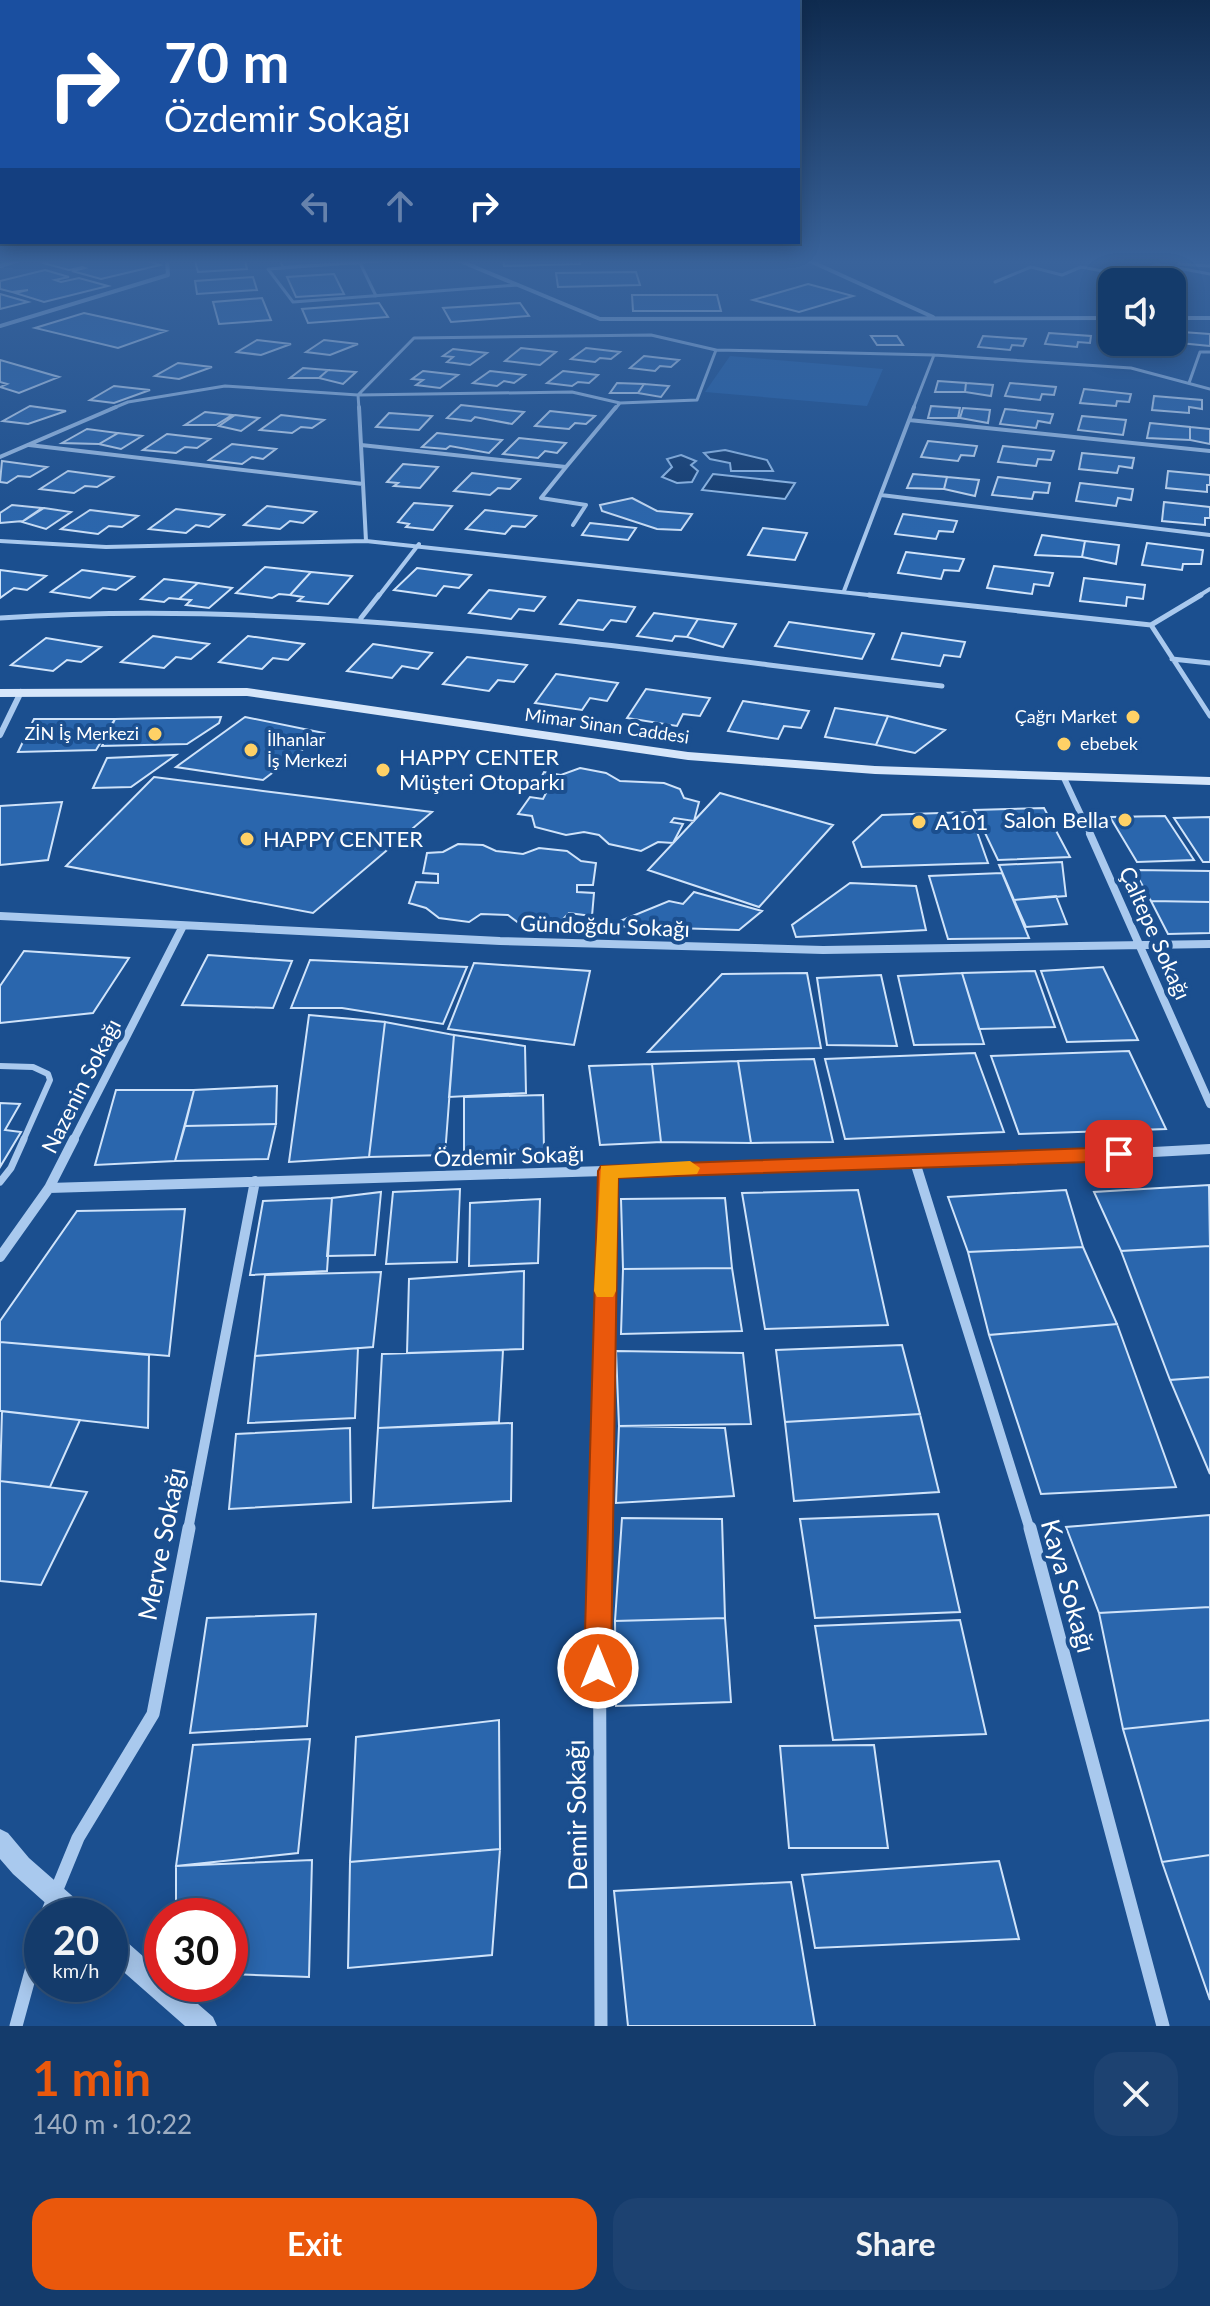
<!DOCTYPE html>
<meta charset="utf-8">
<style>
body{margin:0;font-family:Lato,sans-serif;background:#1d4271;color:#f1f3f6;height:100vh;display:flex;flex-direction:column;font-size:30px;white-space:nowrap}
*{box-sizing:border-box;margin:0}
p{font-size:26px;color:#9dadc1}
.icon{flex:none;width:44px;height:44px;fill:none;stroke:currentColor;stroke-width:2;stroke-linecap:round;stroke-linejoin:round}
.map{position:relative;height:2026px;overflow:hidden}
.details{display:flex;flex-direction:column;background:#143b6b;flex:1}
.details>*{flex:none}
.banner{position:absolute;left:0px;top:0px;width:800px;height:244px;box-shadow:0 4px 20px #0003,0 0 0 2px #33557e;background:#1a4fa0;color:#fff;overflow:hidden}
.buttons{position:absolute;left:1098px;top:268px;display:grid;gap:16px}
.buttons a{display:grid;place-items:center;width:88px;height:88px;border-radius:16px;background:#143b6b;box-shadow:0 4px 20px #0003,0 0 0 2px #33557e;font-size:40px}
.speed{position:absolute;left:24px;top:1898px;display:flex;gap:16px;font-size:40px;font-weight:700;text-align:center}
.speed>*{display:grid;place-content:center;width:104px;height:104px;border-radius:50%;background:#143b6b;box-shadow:0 4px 20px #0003,0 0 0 2px #33557e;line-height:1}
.speed small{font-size:20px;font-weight:400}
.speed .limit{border:12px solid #d22;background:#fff;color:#111}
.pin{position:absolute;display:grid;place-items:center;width:68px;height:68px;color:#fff;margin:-34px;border-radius:16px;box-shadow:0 4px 12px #0006}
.me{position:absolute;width:88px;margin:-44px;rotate:0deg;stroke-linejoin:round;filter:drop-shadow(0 0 6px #0008)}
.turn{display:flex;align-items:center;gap:28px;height:168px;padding:0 32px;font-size:36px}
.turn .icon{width:104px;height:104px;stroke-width:2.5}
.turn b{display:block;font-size:56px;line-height:68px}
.lanes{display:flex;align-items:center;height:76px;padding:0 32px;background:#0003;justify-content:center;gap:40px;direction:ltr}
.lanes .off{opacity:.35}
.round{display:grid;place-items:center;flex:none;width:84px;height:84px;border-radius:24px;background:#1d4271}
.head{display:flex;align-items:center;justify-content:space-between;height:136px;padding:0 32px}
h1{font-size:48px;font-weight:700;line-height:60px;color:#ea580c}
.action{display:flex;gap:16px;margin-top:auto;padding:16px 32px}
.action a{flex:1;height:92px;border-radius:24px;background:#ea580c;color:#fff;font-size:32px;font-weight:700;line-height:92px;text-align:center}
.action a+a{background:#1d4271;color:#f1f3f6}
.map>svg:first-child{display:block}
.green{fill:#2461a8}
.water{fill:#123a6d;stroke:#9cc4f0;stroke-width:2}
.building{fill:#2a66ad;stroke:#cfe3fa;stroke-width:2}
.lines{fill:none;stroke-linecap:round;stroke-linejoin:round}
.service-far4{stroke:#a9c9ee;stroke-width:3}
.service-far3{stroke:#a9c9ee;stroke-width:4}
.service-far2{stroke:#a9c9ee;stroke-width:5}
.service-far1{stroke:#a9c9ee;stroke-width:6}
.service{stroke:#a9c9ee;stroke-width:7}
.minor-far4{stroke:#a9c9ee;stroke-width:4}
.minor-far3{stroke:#a9c9ee;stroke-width:6}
.minor-far2{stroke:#a9c9ee;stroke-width:8}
.minor-far1{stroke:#a9c9ee;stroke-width:10}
.minor{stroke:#a9c9ee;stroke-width:13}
.tertiary{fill:#a9c9ee;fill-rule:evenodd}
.secondary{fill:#d6e6fa;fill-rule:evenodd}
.route{fill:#ea580c;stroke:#983908;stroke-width:2}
.slow{fill:#f59e0b}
.poi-dot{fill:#ffd166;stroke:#1b4f8f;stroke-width:3}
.labels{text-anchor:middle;stroke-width:8;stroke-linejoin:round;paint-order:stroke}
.far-poi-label{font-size:18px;fill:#fff;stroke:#1b4f8f;text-anchor:end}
.far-street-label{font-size:18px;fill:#fff;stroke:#1b4f8f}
.poi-label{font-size:22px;fill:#fff;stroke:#1b4f8f;text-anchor:start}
.street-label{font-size:22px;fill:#fff;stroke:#1b4f8f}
.near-street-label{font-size:26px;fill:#fff;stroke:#1b4f8f}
</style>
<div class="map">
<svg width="1210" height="2026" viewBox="0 0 1210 2026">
<rect width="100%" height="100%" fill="#1b4f8f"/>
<path class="green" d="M730,356L883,369L867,406L705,392Z"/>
<path class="water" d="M725,450L767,460L773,471H731L730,463L710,459L704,453Z
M681,455L696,461L691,465L698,471L692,482L677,483L662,477L672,467L667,459Z
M713,474L795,483L785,499L702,490Z"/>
<path class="building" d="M50,261H148L160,265L101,279L72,271L85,268L82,267L69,270L43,263Z
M195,261H245L247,269L198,272Z
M280,261H328L329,264L283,267Z
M503,261H579L580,264L504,266Z
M45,270L69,277L55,280L61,282L79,278L108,286L44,302L15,293L28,290L12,292L0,289V281Z
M636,272L640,285L558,287L556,273Z
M334,274L344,294L296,297L287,277Z
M253,277L257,290L197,294L195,281Z
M808,284L853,296L799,312L753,300Z
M0,294L28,302L0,309Z
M632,295H717L721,311H633Z
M262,298L271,320L219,324L213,302Z
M379,303L388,317L308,323L302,309Z
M520,303L529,316L451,322L443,308Z
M84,313L166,331L118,348L35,328Z
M1182,332L1210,334V346L1180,343Z
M1049,333L1091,336L1090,343L1078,342L1077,347L1045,344Z
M871,336H897L903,345H877Z
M983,336L1026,339L1023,346L1012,345L1010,350L978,347Z
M257,340L291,344L261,355L237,352Z
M324,340L358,344L330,355L306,352Z
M521,348L556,352L540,365L505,361Z
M586,348L620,352L611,359L600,358L595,362L571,359Z
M453,349L487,353L470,365L447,362L453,357L443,356Z
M644,356L679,360L671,367L660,366L655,371L630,368Z
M0,360L59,377L19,393L0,387L7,384L0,382Z
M178,363L212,367L179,379L155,376Z
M303,368L328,370L319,378H290Z
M328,370L356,372L343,384L319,378Z
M423,371L458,375L440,388L416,385L423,380L412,379Z
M490,371L525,375L514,383L504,381L497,386L473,383Z
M563,371L598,375L589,383L578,382L572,386L547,383Z
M938,381L966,383L965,392H935Z
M617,383L644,384L638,393H610Z
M966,383L993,385L991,396L965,392Z
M1010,383L1056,387L1054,395L1042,394L1040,400L1005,396Z
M644,384L669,386L661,397L638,393Z
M114,386L150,390L114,403L90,400Z
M1084,389L1131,394L1129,402L1117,401L1116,406L1080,403Z
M1154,396L1202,400V409L1189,407V413L1152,410Z
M461,405L524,412L512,424L475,417L471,421L447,418Z
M30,406L66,411L28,424L3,421Z
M931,406L960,408L958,418H928Z
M963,408L990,410L988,423L960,418Z
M1005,409L1053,414L1050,423L1038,421L1036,428L1000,424Z
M550,411L595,416L586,424L575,423L569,429L535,426Z
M205,412L232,415L216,425H185Z
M389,413L432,416L419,430L376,427Z
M235,415L259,418L241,431L219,426Z
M281,415L324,420L312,428L301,427L292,433L260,430Z
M1082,416L1126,420L1123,435L1078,430Z
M1150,423L1190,427V440L1147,438Z
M1190,427L1210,429V444L1190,440Z
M87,429L118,433L99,444L62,443Z
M118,433L142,436L121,449L99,444Z
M437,433L502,440L489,453L450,446L446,449L422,447Z
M167,434L210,439L197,448L185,447L176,453L143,450Z
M519,438L566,443L557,453L545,451L538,458L503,454Z
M928,441L977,446L974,456L961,455L958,461L921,457Z
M232,444L276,449L263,459L252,457L242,464L209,460Z
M1003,446L1054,451L1051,460L1038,459L1036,466L998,462Z
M1082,453L1134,458L1132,468L1119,466L1117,473L1079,469Z
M2,461L47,467L30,477L18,476L7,483L0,482Z
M403,464L438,467L420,488L394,486L398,483L387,482Z
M68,471L113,477L97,487L85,486L74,493L40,489Z
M1168,471L1210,475V485H1207V492L1166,488Z
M472,473L520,479L510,489L498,488L490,495L454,491Z
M913,474L947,477L944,489L907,488Z
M947,477L979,480L975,496L944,489Z
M998,477L1050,483L1048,493L1034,492L1032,499L992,495Z
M1080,483L1133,489L1131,500L1118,498L1116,506L1076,501Z
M632,498L657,511L692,514L681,530L657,529L602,511L600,505Z
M1164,502L1210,507V518H1205V525L1162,521Z
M414,503L452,506L433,530L406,527L409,524L398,522Z
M12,505L42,508L23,521L0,523V513Z
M267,506L316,512L303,523L290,521L280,529L244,525Z
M44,508L71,512L46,529L22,522Z
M176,509L224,515L209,527L196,525L186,533L149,529Z
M90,510L138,516L122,527L109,526L98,534L61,529Z
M485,510L536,516L525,527L512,526L505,534L466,529Z
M903,514L957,521L953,532L939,531L936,539L895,534Z
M590,523L636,528L628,540L582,535Z
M763,528L807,533L795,560L748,555Z
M1042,535L1085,541L1082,557L1035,555Z
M1085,541L1119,545L1116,564L1082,557Z
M1147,543L1203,550L1201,564H1183L1182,570L1142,565Z
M906,552L964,559L959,571L944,570L941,579L898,573Z
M994,566L1053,573L1049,586L1034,584L1032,594L987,588Z
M265,567L311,572L290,595L279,594L272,598L236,593Z
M417,568L471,575L459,588L444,586L436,596L394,590Z
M0,570L46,576L27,590L14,588L0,598Z
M82,570L134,577L116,590L103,588L90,598L51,592Z
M311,572L352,576L328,604L298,601L303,597L290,595Z
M1084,578L1145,585L1143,599L1127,597L1126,606L1080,601Z
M164,579L198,583L179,599L169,598L164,602L141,599Z
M198,583L232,588L209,608L186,605L191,600L179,599Z
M489,590L545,597L534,611L519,609L511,619L469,613Z
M578,600L635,607L626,622L611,620L603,630L560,624Z
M654,613L698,619L687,637L675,636L672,641L637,636Z
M698,619L736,624L723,647L687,637Z
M789,622L874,634L862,659L775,646Z
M902,633L965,642L960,657L944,655L940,666L892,659Z
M153,636L209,644L191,659L176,657L164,668L121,662Z
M248,636L304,644L288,660L273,658L262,669L219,662Z
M46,638L101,647L81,662L67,660L53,671L11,665Z
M373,644L432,653L418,669L402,666L392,678L347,671Z
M467,657L527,665L514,682L498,680L489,691L443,684Z
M556,674L618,683L607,701L590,698L582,710L535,703Z
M646,689L710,698L700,716L683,714L677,726L627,718Z
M743,701L809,711L801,728L784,726L778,739L728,731Z
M835,708L888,716L876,745L825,737Z
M888,716L945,730L915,753L876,745Z
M221,717L219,723L187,744L102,746L115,719Z
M245,717L324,733L263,780L176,767Z
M34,719H115L96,750L18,752Z
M176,755L131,787L93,788L107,758Z
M580,768L606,773L620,781L664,783L680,789L684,798L699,802L694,821L674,818L671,822L683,824L673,843L658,842L641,851L609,844L599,835L584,832L566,835L535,827L532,816L518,814L530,797L543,799L547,791L535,790L544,772L561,775Z
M154,777L263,791L432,812L313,913L66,866Z
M720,793L833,825L759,907L648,870Z
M62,802L48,860L0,865V806Z
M1044,808L1070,857L998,860L974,810Z
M970,812L988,863L862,867L853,842L882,815Z
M1165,816L1194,860L1137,862L1110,817Z
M1210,817V862H1203L1174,818Z
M458,844L483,845L496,851L523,854L539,848L567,851L581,861L596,863L593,885H577V892L594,893L592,916L569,913L555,927L520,924L508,915L481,914L469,922L439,918L426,908L409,903L416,882L438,883V874L423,873L427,853L443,852Z
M1062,862L1066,896L1014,900L999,865Z
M1134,870L1210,871V902L1151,901Z
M1002,873L1029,938L948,939L929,876Z
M850,883L916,886L926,930L796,937L792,925Z
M694,892L762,911L739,930L608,926L669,901L683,904Z
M1056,896L1067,924L1026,927L1014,900Z
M1151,901L1210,902V933L1168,934Z
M24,951L129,958L93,1013L0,1023V986Z
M208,955L292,961L273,1008L182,1005Z
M310,960L467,967L443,1024L342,1008H291Z
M474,963L590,971L574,1045L448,1029Z
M1103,967L1138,1040L1067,1042L1041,971Z
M1035,971L1055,1027L979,1029L962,973Z
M807,973L821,1048L648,1052L722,974Z
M962,973L984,1044L914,1045L898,976Z
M881,975L897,1046L827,1045L817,978Z
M309,1015L385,1022L369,1157L289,1162Z
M385,1022L454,1035L445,1155L369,1157Z
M454,1035L525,1046L526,1093L449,1097Z
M1129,1051L1166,1129L1019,1134L991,1056Z
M975,1053L1004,1132L845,1139L825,1059Z
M814,1059L833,1142L751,1143L738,1061Z
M738,1061L751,1143L661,1142L652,1064Z
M652,1064L661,1142L600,1145L589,1066Z
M277,1086L276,1124L185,1126L194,1090Z
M116,1090H194L175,1161L95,1165Z
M543,1095L544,1150L464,1152V1097Z
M0,1103L20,1104L5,1130L21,1132L0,1167Z
M276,1124L268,1159L175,1161L185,1126Z
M1209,1185L1210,1246L1121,1251L1094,1192Z
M460,1189L457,1262L386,1264L393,1192Z
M858,1190L888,1325L765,1329L742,1193Z
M1066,1190L1083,1247L968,1252L948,1197Z
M381,1192L375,1255L327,1256L332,1198Z
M332,1198L327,1271L250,1275L263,1201Z
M725,1198L732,1268L623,1269L621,1199Z
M540,1199L538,1263L469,1266L470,1203Z
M185,1209L169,1356L0,1342V1321L77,1211Z
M1210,1246V1377L1170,1380L1121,1251Z
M1083,1247L1117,1324L989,1335L968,1252Z
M732,1268L742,1331L621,1334L623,1269Z
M524,1271L523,1349L407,1353L409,1279Z
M381,1272L373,1347L255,1356L265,1275Z
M1117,1324L1176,1487L1041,1494L989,1335Z
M0,1342L149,1355L148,1428L0,1411Z
M902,1345L920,1414L785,1422L776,1350Z
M358,1348L355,1418L248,1423L255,1356Z
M503,1350L499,1422L378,1428L382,1354Z
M616,1351L743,1353L751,1424L619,1426Z
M1210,1377V1474L1170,1380Z
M2,1411L80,1420L50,1487L0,1481Z
M920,1414L939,1492L794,1501L785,1422Z
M512,1423L511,1501L373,1508L378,1428Z
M619,1426L725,1428L734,1496L616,1503Z
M350,1428L351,1502L229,1509L236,1434Z
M0,1481L87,1492L41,1585L0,1581Z
M938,1514L960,1612L815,1618L800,1519Z
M1210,1515V1607L1099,1613L1066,1527Z
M622,1518L722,1519L725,1618L615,1621Z
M1210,1607V1720L1123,1729L1099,1613Z
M316,1614L307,1726L190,1733L207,1618Z
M725,1618L731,1702L616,1706L615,1621Z
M960,1620L986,1734L833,1740L815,1626Z
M499,1720L500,1849L350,1862L356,1737Z
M1210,1720V1855L1162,1862L1123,1729Z
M310,1739L298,1853L176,1866L193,1745Z
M874,1745L888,1848H789L780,1746Z
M500,1849L492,1955L348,1968L350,1862Z
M1210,1855V2000L1162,1862Z
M312,1860L309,1977L230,1974V1916H176V1866Z
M999,1861L1019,1939L815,1948L802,1875Z
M791,1882L815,2026H628L614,1891Z"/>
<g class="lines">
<path class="service-far4" d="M381,261L268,269L293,302L518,285
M360,263L376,296
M1178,264L1210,266
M995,282L1031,267L1062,275L1081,267L1130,276L1157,264L1210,274
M1189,383L1200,352H1210
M620,403L697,400L716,350
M111,409L128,402L225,386L358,395L572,392L620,403L615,409
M359,409L358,395L414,338L651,335L716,350L934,355L1131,368L1210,389
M913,409L934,355"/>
<path class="service-far3" d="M359,407L366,541L887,597
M909,420L1210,451
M29,445L363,484
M361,445L566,467L541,498L586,505L573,525
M0,457L116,407
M566,467L616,407
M881,495L1210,535
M0,541L106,547L366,541
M844,591L914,407
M378,597L419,544
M1197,597L1210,589"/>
<path class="service-far2" d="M869,595L1151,625
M1201,595L1151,625L1210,716
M0,618C316,597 629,650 942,686
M361,618L379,595
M1172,659L1210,663"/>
<path class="service-far1" d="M0,1066L33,1067L48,1074L50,1080L23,1141"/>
<path class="service" d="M0,1182L11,1168L24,1139"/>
<path class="minor-far4" d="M460,261L600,319L1112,318
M810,261L933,317
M0,266L17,261
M1172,318H1210
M0,326L168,275L167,261"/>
<path class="minor-far3" d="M0,735L21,692
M1064,778L1091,836"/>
<path class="minor-far2" d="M1090,834L1210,1104
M0,916L500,941L823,950L1210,944
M73,1141L183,926"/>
<path class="minor-far1" d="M915,1162L1030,1530
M49,1188L1059,1157L1210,1149
M0,1257L49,1188L74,1139
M188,1530L255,1181
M599,1530L608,1171"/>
<path class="minor" d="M599,1528L601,2026
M1030,1528L1163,2026
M46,1916L78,1838L153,1714L189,1528
M16,2026L42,1931"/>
<path class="tertiary" d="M0,1829L8,1833L29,1858L86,1908L90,1916H60L13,1874L0,1859Z
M110,1932L119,1935L162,1973V1984H175L213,2017L217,2026H185L110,1960Z"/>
<path class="secondary" d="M247,688L688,752L875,766L1210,777V785L875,774L688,760L247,696L0,697V689Z"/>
</g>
<linearGradient id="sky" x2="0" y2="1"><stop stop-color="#0f2b4f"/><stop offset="0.48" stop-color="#39639b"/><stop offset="1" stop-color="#39639b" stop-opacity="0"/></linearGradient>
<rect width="1210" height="545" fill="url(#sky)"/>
<path class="route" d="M1119,1147L1129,1154L1119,1161L618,1178L611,1668L607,1677L598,1681L588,1677L584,1668L598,1171L601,1166Z"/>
<path class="slow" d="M690,1161L700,1168L697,1174L618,1178L616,1291L613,1297H597L594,1291L601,1166Z"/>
<g class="poi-dot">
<circle cx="1133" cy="717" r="8"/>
<circle cx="155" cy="734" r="8"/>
<circle cx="1064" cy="744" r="8"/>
<circle cx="251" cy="750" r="8"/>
<circle cx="383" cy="770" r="8"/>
<circle cx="1125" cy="820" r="8"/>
<circle cx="919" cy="822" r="8"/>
<circle cx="247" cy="839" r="8"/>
</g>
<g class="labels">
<g class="far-poi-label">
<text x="1117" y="723">Çağrı Market</text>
<text x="139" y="740">ZİN İş Merkezi</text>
<text x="267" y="746" text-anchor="start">İlhanlar<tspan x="267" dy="21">İş Merkezi</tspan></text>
<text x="1080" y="750" text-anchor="start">ebebek</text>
</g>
<g class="far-street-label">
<text transform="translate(607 726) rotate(8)" y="6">Mimar Sinan Caddesi</text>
</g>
<g class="poi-label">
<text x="399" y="765">HAPPY CENTER<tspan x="399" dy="25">Müşteri Otoparkı</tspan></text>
<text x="1109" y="828" text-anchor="end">Salon Bella</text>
<text x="935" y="830">A101</text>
<text x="263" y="847">HAPPY CENTER</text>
</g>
<g class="street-label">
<text transform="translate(605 926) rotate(2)" y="8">Gündoğdu Sokağı</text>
<text transform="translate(1155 933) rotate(66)" y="8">Çaltepe Sokağı</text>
<text transform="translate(81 1086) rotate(-63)" y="8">Nazenin Sokağı</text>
<text transform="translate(509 1156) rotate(-2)" y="8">Özdemir Sokağı</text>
</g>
<g class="near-street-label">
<text transform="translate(162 1544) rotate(-79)" y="9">Merve Sokağı</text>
<text transform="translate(1068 1586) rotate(74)" y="9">Kaya Sokağı</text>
<text transform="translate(577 1815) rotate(-91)" y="9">Demir Sokağı</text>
</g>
</g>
</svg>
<div class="buttons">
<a><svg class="icon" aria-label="sound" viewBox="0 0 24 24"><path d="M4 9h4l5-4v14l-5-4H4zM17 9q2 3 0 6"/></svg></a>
</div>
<div class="speed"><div>20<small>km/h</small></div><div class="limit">30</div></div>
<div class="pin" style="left:1119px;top:1154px;background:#d93025"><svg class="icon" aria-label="arrive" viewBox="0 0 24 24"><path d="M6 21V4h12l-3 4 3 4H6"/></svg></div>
<svg class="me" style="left:598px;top:1668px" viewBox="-20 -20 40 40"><circle r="17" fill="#ea580c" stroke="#fff" stroke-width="3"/><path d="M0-11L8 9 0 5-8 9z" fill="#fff"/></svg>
<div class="banner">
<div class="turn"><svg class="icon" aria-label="right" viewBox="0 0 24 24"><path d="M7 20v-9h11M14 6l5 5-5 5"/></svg><div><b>70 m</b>Özdemir Sokağı</div></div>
<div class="lanes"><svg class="icon off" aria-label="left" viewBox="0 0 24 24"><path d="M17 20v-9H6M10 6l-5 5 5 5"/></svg><svg class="icon off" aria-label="ahead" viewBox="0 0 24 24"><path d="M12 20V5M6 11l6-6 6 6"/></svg><svg class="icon" aria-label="right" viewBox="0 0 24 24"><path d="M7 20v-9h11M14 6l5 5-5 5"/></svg></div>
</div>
</div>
<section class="details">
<div class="head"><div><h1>1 min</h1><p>140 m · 10:22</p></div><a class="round"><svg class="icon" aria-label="close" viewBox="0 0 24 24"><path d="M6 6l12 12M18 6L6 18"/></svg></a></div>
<div class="action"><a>Exit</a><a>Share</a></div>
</section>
